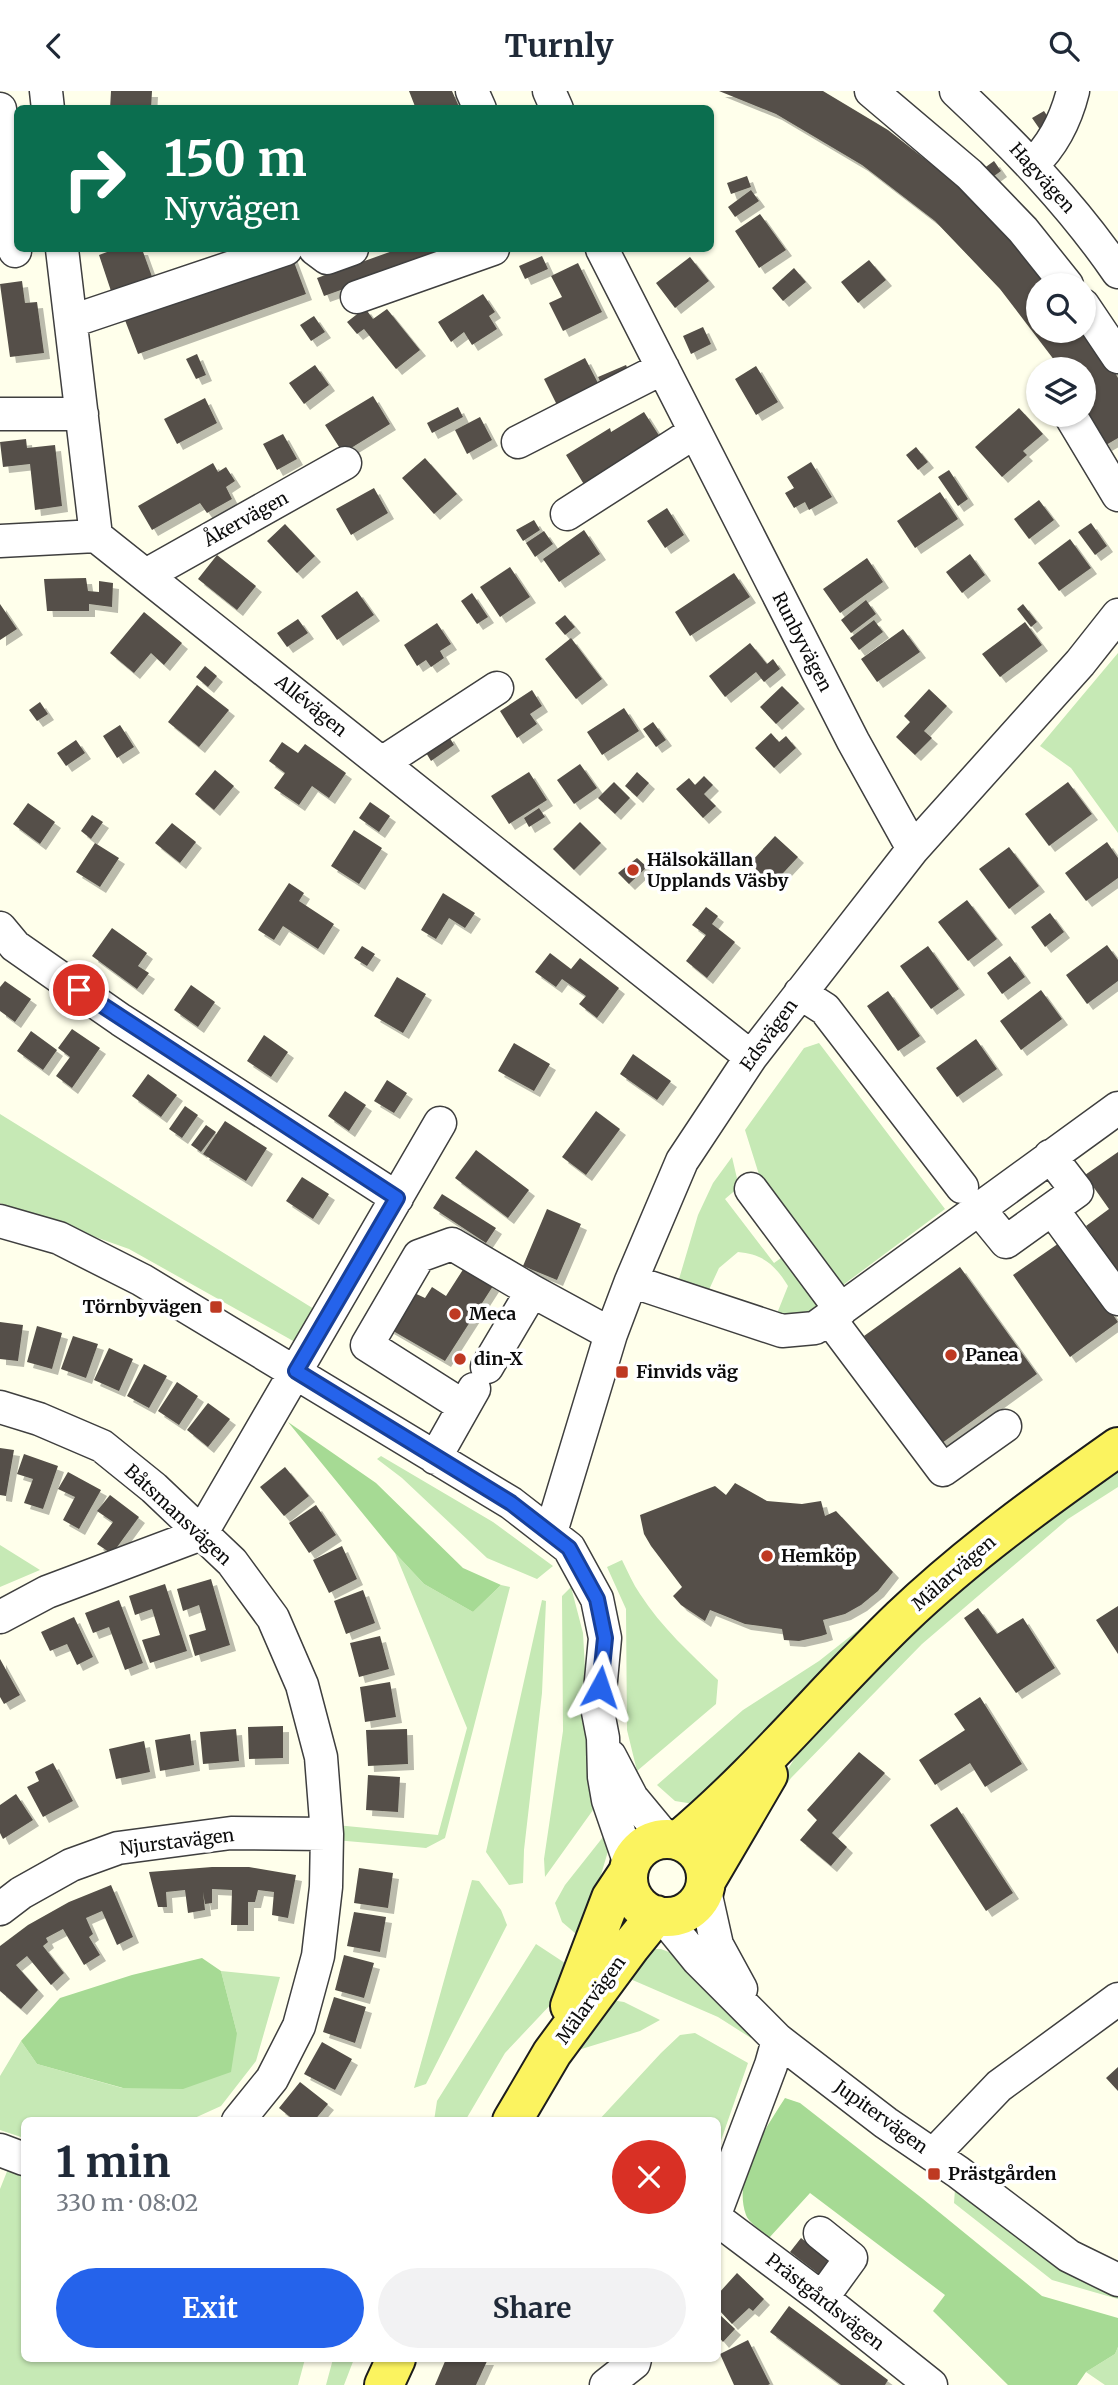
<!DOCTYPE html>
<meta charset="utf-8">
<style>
body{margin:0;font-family:Merriweather,serif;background:#f2f2f3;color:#1f2937;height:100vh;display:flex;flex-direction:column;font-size:26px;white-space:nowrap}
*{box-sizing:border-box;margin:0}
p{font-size:23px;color:#747a83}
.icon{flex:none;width:38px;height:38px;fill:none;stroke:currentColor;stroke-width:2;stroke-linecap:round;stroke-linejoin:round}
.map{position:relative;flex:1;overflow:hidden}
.details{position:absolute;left:21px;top:2026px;width:700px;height:245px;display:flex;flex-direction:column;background:#fff;border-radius:10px;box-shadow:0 2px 5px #0004}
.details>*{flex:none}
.top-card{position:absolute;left:14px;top:14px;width:700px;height:147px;border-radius:10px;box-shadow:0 2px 5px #0004;background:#0b6e4f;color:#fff;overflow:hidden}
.controls{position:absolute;left:1026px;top:182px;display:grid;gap:14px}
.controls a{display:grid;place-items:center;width:70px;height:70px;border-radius:50%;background:#fff;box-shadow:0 2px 5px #0004;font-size:35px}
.pin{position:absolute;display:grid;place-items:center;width:60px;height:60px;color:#fff;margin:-30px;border:4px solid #fff;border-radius:50%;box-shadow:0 2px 7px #0007}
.me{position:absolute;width:77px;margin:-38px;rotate:5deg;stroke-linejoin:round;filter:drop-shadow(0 0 5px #0008)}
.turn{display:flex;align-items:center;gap:24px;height:147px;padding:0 35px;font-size:32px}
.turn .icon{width:91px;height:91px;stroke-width:2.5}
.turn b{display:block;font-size:49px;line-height:60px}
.round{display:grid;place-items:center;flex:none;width:74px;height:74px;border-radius:37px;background:#f2f2f3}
.overview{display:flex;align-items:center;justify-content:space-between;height:119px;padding:0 35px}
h1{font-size:42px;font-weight:700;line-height:52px}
.button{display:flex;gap:14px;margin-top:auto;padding:14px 35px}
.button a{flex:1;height:80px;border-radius:42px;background:#2563eb;color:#fff;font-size:28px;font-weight:700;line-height:80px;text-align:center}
.button a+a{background:#f2f2f3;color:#1f2937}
header{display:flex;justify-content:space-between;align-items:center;height:91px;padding:0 35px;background:#fff;font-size:32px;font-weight:700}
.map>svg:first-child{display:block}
.green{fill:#c6e9b5}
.forest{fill:#a6da94}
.building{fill:#555048;filter:url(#shadow)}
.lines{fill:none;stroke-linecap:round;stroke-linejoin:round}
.minor-casing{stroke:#3f3f3f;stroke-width:35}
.major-casing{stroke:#1d1d1d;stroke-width:42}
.minor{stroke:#fff;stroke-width:32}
.major{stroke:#fbf35f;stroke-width:38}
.route-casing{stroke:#184099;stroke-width:18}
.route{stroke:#2563eb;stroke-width:12}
.poi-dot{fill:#be3922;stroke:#fff;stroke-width:2.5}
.labels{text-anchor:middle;stroke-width:7;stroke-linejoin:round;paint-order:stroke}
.street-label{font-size:18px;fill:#0c0c0c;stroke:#fff}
.poi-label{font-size:18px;font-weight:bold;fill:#0c0c0c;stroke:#fff;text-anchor:start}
</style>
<header><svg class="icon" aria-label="back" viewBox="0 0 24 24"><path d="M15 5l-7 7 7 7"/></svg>Turnly<svg class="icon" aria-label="search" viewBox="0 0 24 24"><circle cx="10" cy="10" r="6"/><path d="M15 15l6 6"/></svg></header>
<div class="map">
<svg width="1118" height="2294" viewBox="0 0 1118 2294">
<defs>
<filter id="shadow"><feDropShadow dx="6" dy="6" stdDeviation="0" flood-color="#0004"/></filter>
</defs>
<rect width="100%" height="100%" fill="#ffffeb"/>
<path class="green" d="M1118,562V742L1071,677L1040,655Z
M819,952L945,1118L843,1194L761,1090L745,1039L804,957Z
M0,1023L314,1218L295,1251L129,1158L0,1112Z
M732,1066L739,1096L725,1108L774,1172L788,1162L823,1210L815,1224L783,1228L778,1220L788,1195C775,1174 763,1163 738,1161L719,1177L707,1203L679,1188L698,1124L713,1092Z
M381,1365L493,1431L553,1475L537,1488L487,1467L402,1387L377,1368Z
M1118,1376V1396L1068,1428L922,1553L791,1687L735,1767L812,1638L910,1543L1057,1419Z
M0,1454L40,1479L0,1496Z
M395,1462L424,1493L473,1521L501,1494L510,1496L445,1747L426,1757L335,1749L336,1734L438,1744L467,1637Z
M622,1469C628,1481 633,1493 640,1503C661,1536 691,1563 718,1589L716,1613L637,1680L627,1639L626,1518L607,1476Z
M571,1496L583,1542L593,1719L545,1786L544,1768L563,1640L562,1505Z
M899,1507L694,1713L675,1710L657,1694L743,1619L819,1570Z
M542,1509L546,1510L542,1602L524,1759L523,1792L509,1794L486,1761Z
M607,1741L611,1750L582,1848L562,1831L555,1812L565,1794Z
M472,1789L479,1790L501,1819L507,1834L426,1993L414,1997Z
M536,1853L571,1876L553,1911L505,1962L465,2030H434L437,2010Z
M646,1858H661L679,1865L754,1938L751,1947L718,1926L621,1884Z
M221,1880L280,1886L256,1970L221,2015L188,2030H24V2047L0,2039V1985L21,1950L37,1973L122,1997L237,1942Z
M611,1909L624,1911L660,1929L640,1940L575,1960Z
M695,1942L748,1972L718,2058V2030H598L661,1962L680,1944Z
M8,2078L24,2081V2268H305L298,2294H0V2098Z
M955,2098L1045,2163L1118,2201V2208L1052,2189L954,2112Z
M1118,2256V2294H1105L1086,2281L1115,2263Z
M333,2268H354L344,2294H326Z"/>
<path class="forest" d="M288,1331L376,1392L463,1477L501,1494L473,1521L424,1493L395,1462Z
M202,1867L221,1880L237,1942L231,1981L183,1998L123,1997L37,1973L21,1950L60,1907L132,1884Z
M785,2007L800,2012L923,2108L1042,2205L1118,2227V2256L1115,2263L1086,2281L1077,2294H1008L933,2220L945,2204L810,2102L769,2147C762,2140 749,2132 746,2124C732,2084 765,2039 785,2007Z"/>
<path class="building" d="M111,0H152L151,18H110Z
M409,0H452L460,18H416Z
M719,0H823L888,39L963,98L1054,194H1038V240H1083L1097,250L1118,287V347L1106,354L1083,315V278H1061L1000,198L935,130L862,74L776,23Z
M1044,20L1052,32L1041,40L1032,27Z
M994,70L1001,80L990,88L983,78Z
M747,85L751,96L731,103L727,92Z
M751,99L759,110L735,126L728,116Z
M760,123L786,159L759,177L735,140Z
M115,158H142L155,194L114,209L99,164Z
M398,158H456L324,205L317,187Z
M291,163L306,203L138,263L123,224Z
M542,165L548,178L525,188L519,175Z
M690,166L709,190L675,217L656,192Z
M869,169L886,189L858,212L841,191Z
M578,172L602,221L563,240L549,212L562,206L551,185Z
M794,177L806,191L783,210L772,197Z
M22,190L25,212L37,211L44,262L10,266L0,193Z
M483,203L495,221L489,225L497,238L472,254L464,241L451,251L438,231Z
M365,217L373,228L387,218L420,259L396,278L364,238L357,243L347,231Z
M314,225L325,241L311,250L300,234Z
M703,236L711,253L691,263L683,245Z
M197,263L206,284L196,288L186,268Z
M585,267L598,292L557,314L544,288Z
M315,274L329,294L304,313L289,292Z
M626,274L632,287L604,299L598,286Z
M756,275L778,311L756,324L735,288Z
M373,305L390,333L343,362L325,334Z
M205,307L217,332L177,353L164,328Z
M458,316L463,326L432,342L427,332Z
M1019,317L1043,343L1023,360L1027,364L1002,386L975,356Z
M644,321L660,346L585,395L566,364L610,337L611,341Z
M480,326L492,349L467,363L455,339Z
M283,343L297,368L277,379L263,353Z
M26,348L27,357L55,354L62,415L35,419L30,373L3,376L0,351Z
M916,356L928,371L918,379L906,364Z
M425,367L457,403L434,423L402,387Z
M811,371L832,406L809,419L805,411L794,417L785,402L794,397L787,386Z
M213,372L218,381L226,376L235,390L226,396L232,408L207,422L200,412L152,439L138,415Z
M949,379L968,408L958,415L938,386Z
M374,397L388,422L351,444L336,418Z
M940,401L958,428L915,457L897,430Z
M1039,409L1054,429L1029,448L1014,428Z
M667,417L684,444L665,457L647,430Z
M534,429L540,439L523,450L516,439Z
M1091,432L1107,455L1095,464L1078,441Z
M285,433L315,465L297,482L267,450Z
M584,439L600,463L559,491L543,468Z
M544,440L553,453L535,466L526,452Z
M1070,448L1091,477L1059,500L1038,472Z
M970,463L985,484L962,502L946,481Z
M217,464L256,495L237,519L198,488Z
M867,467L883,491L840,522L823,498Z
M510,476L530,506L500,526L480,496Z
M734,482L750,506L690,545L675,521Z
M86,487L88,500L99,501V490L113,492L112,516L89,513V520H47L44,488Z
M357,500L374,524L337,549L321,525Z
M472,502L488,526L477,533L461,510Z
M866,509L876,523L851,542L841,529Z
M0,513L17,538L0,549Z
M1023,513L1037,531L1031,536L1017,518Z
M144,521L182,552L164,574L151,562L134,582L110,562Z
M565,524L575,536L565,544L555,532Z
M298,528L308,542L287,556L277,542Z
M874,529L883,541L859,559L850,547Z
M1025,531L1042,554L1000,586L982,563Z
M437,532L451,553L440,560L444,567L431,576L426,569L417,575L404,554Z
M903,538L920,561L877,591L861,568Z
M571,547L602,588L576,608L545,568Z
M750,552L767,573L773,568L780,578L764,591L756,581L725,606L709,585Z
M205,575L217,585L208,596L196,586Z
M197,594L229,619L199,656L168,631Z
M782,595L799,612L776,633L760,616Z
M929,598L947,615L924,640L932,647L915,664L896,646L910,631L904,625Z
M532,599L542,615L530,623L537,633L517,647L500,620Z
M40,611L48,623L37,630L29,619Z
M624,617L639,640L602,664L587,641Z
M653,631L666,649L656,656L643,638Z
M120,634L134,656L117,667L103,645Z
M771,642L779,651L786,645L796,657L774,677L755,657Z
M448,644L454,654L431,670L425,660Z
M76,649L85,662L66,675L57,662Z
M282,651L298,662L305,653L346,682L329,707L312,695L299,714L274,697L285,682L269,670Z
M580,673L597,697L574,713L557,689Z
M215,679L234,695L214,719L195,703Z
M529,681L547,709L509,733L491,705Z
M637,681L649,692L637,706L625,695Z
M704,685L713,694L704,703L716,715L703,727L676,698L689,687L695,694Z
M614,691L630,707L615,723L598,707Z
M1068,691L1092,723L1049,755L1025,723Z
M370,711L390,725L379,741L359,727Z
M28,712L55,731L40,753L13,733Z
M539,717L545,726L529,736L524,727Z
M92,724L103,731L91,748L81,740Z
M580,731L601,752L574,779L553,758Z
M172,732L196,751L180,772L155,752Z
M354,739L382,757L359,793L331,775Z
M775,745L798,766L772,794L750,772Z
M1107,751L1118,767V787L1086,810L1065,782Z
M95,752L119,767L100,796L76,781Z
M1009,756L1039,795L1009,818L979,778Z
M637,767L647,776L629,793L618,782Z
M289,792L304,802L299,810L334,833L318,858L283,835L274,849L258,839Z
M443,802L475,822L465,837L449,827L436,848L421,839Z
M967,809L997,848L968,870L938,831Z
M706,816L718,825L712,833L735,851L707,887L686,870L706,844L692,834Z
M1050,822L1064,841L1045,856L1031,836Z
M112,837L147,862L138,875L149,882L137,898L92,865Z
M1107,854L1118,869V890L1087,913L1066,884Z
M362,855L375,863L367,875L354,867Z
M928,855L959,898L931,918L900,875Z
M550,862L571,878L580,867L619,897L597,927L579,913L586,905L562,888L556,896L535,881Z
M1010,865L1025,886L1002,903L987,882Z
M397,886L426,903L403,942L374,925Z
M5,890L31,908L15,931L0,920V896Z
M191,894L215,911L198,936L174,919Z
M1041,899L1062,928L1021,959L1000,930Z
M888,900L920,945L898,960L867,915Z
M72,938L100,957L72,997L56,985L70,966L58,957Z
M31,940L57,959L43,979L17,960Z
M264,944L288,961L271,986L247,970Z
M976,948L997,978L957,1006L936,977Z
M514,952L550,973L534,1000L498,980Z
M633,963L671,990L657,1009L620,983Z
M148,983L177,1004L161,1026L132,1005Z
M387,989L407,1002L394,1022L374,1010Z
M345,1000L366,1014L349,1040L328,1025Z
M185,1015L198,1024L182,1047L169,1038Z
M596,1020L620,1038L586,1084L562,1066Z
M225,1030L267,1057L246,1090L203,1063Z
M206,1034L216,1041L201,1061L191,1054Z
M476,1059L529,1099L508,1127L455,1087Z
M1118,1061V1181L1086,1135L1109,1118L1085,1084Z
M302,1086L329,1103L313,1128L286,1110Z
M442,1103L496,1137L486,1152L433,1117Z
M547,1118L581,1133L557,1189L523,1175Z
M1062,1150L1118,1231L1070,1266L1013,1184Z
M960,1176L1037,1283L942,1352L864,1245Z
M464,1177L493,1195L445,1270L388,1237L410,1200L425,1207L432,1196L446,1205Z
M0,1231L23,1234L18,1270L0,1268Z
M37,1235L62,1242L52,1278L27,1271Z
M73,1245L98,1253L86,1287L61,1278Z
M109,1257L133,1268L119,1300L94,1289Z
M144,1273L167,1285L149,1317L127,1305Z
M177,1291L198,1305L179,1334L158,1320Z
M208,1312L230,1328L208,1356L187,1339Z
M0,1357L14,1359L6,1405L0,1404Z
M24,1363L58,1375L43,1418L24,1412L33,1388L17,1383Z
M285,1376L309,1405L284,1425L260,1396Z
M68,1381L101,1399L79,1438L63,1429L75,1406L58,1398Z
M735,1392L767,1410L802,1413L821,1410L825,1425L836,1420L893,1481L878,1500L861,1514L845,1523L823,1529L827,1543L821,1545L799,1550L784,1549L782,1538L745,1533L710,1519L705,1530L681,1514L673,1505L682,1496L651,1455L644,1443L640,1424L715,1395L726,1404Z
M110,1404L139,1426L112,1463L97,1453L113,1431L97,1420Z
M316,1414L336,1444L309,1462L289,1432Z
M342,1455L357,1488L329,1502L313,1469Z
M211,1488L230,1554L195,1565L189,1544L206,1539L199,1514L183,1520L177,1498Z
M165,1493L187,1560L150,1572L142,1549L160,1544L152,1518L135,1524L129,1505Z
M363,1499L375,1532L346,1543L334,1510Z
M119,1509L143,1572L125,1579L109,1536L93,1542L85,1522Z
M1118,1515V1563L1096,1529Z
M978,1517L997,1543L1023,1527L1055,1577L1016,1602L964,1527Z
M74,1526L93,1566L77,1574L67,1553L50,1560L41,1541Z
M380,1545L389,1578L359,1586L350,1552Z
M0,1568L20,1604L4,1613L0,1606Z
M390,1591L396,1626L365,1631L360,1596Z
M980,1606L1022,1673L985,1696L970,1672L935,1694L919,1669L965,1639L954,1623Z
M283,1635V1667L249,1668L248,1636Z
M236,1638L239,1670L203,1673L200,1641Z
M407,1638L408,1673L368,1675L366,1639Z
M190,1643L194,1674L160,1680L155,1649Z
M144,1650L150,1681L116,1688L109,1658Z
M859,1661L885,1682L832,1742L847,1756L831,1775L800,1749L817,1729L807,1719Z
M53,1672L73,1710L43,1726L27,1696L39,1690L35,1681Z
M368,1684L400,1686L398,1721L366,1719Z
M16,1703L33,1729L3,1748L0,1742V1714Z
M957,1716L1013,1802L986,1820L930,1734Z
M212,1776H249L296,1784L288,1827L272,1824L274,1801L258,1799L255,1811H248V1834H231L232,1799L212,1798V1812L205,1813L203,1801L205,1819L188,1822L185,1799L166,1801L167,1816H158L149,1781Z
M359,1777L393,1782L388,1817L354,1812Z
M111,1794L133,1846L117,1854L102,1820L86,1827L93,1843L89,1846L100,1864L84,1874L63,1838L46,1847L48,1851L43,1855L64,1882L51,1894L27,1865L16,1874L38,1899L21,1918L0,1900V1855L28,1834L69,1811Z
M354,1821L386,1826L380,1861L347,1855Z
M344,1864L374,1872L364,1907L335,1899Z
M334,1906L366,1916L355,1952L323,1941Z
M322,1951L352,1968L335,1999L304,1983Z
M1118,1976V2000L1106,1987Z
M300,1991L328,2013L314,2030H295L279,2017Z
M801,2147L833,2172L823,2186L790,2161Z
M737,2182L764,2208L753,2220L749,2217L732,2233L718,2218V2208L720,2206L718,2203Z
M789,2215L888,2289L885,2294H841L770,2241Z
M718,2222L735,2238L723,2251L718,2245Z
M748,2249L770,2293L768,2294H734L720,2263Z
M446,2268H488L476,2294H435Z"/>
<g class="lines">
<defs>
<path id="minor" d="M46,0L48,18
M472,0L480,18
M549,0L557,18
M871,0L969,83L1023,139L1067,194
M956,0C1016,56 1072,114 1118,181
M0,18L15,160
M1032,74C1053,54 1066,28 1073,0
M62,158L96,445L751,966
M315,158L327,167L352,158
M602,158L853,650L913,758
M357,206L493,158
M1083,214L1118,266
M72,230L286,158
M0,323H82
M1070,324L1118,404
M518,351L663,277
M567,423L695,341
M0,450L96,445
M146,484L345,372
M382,672L497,597
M0,837L15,855L121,929L397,1107
M800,902L825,918L962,1096
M751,1098L841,1219
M979,1118L1006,1151L1077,1100L1050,1065
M1052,1118L1118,1208
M0,1130L59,1147L142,1189L511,1412L569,1457L597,1508L605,1547L598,1621L603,1647L604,1686L608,1709L630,1773
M631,1190L782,1240L815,1237L1118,1017
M829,1227L943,1379L1005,1335
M487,1276L532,1200L611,1243
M463,1315L367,1254L419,1165L452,1153L532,1200
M0,1316L39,1328L102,1355L154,1397L232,1471L273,1527L302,1594L321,1666L327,1743L326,1796L318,1865L299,1935L272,1988L238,2030
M435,1367L474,1298
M551,1441L611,1243L631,1190L682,1070L751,966L913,758L1080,572L1118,524
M0,1526L47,1501L201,1443L440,1032
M610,1665L632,1707L666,1748
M705,1800L717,1854L741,1898
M0,1818L21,1802L71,1774L118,1757L231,1742L327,1743
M663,1826L698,1869L778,1949L886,2032L958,2081L1069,2165L1118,2189
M0,2059L24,2068
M933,2064L999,1995L1118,1908
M718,2115L771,1974L778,1949
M718,2129L822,2207L931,2294
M820,2142L851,2167L822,2207
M606,2294L634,2272L635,2268"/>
<path id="major" d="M628 1787a39 39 0 1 1 78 0a39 39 0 1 1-78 0Z
M679,1749C759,1682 826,1599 901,1527C968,1463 1043,1409 1118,1356
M706,1790L768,1684
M570,1915L611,1807L627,1783
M512,2030L552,1962L631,1855L656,1824
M384,2294L396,2268"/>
</defs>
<use href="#minor" class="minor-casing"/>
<use href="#major" class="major-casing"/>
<use href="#minor" class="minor"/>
<use href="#major" class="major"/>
</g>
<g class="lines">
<defs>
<path id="route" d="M79,899L397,1107L296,1280L511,1412L569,1457L597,1508L605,1547L600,1596"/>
</defs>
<use href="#route" class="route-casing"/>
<use href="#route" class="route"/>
</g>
<g class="poi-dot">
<circle cx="633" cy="779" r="7"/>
<rect x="209" y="1209" width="14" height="14" rx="3.5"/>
<circle cx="455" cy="1223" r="7"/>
<circle cx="951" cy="1264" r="7"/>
<circle cx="460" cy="1268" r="7"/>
<rect x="615" y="1274" width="14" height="14" rx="3.5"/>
<circle cx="767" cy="1465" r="7"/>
<rect x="927" y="2076" width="14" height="14" rx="3.5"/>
</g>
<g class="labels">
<g class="street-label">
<text transform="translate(1042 87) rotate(48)" y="6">Hagvägen</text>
<text transform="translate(246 428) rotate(-29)" y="6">Åkervägen</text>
<text transform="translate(802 551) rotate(63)" y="6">Runbyvägen</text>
<text transform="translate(311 615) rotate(39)" y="6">Allévägen</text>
<text transform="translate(769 944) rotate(-54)" y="6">Edsvägen</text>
<text transform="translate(178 1424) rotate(43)" y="6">Båtsmansvägen</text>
<text transform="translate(954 1482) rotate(-41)" y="6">Mälarvägen</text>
<text transform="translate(177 1751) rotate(-7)" y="6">Njurstavägen</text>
<text transform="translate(591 1909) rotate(-54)" y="6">Mälarvägen</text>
<text transform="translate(881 2026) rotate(36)" y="6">Jupitervägen</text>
<text transform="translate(825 2211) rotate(38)" y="6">Prästgårdsvägen</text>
</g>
<g class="poi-label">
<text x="647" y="775">Hälsokällan<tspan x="647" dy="21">Upplands Väsby</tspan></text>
<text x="202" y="1222" text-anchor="end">Törnbyvägen</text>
<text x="469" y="1229">Meca</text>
<text x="965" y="1270">Panea</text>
<text x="474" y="1274">din-X</text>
<text x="636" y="1287">Finvids väg</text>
<text x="781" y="1471">Hemköp</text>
<text x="948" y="2089">Prästgården</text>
</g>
</g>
</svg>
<div class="controls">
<a><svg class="icon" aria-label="search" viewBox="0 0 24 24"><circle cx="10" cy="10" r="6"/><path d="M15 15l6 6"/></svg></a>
<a><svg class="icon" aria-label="layers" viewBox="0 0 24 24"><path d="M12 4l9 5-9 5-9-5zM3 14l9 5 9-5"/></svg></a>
</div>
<div class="pin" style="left:79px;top:899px;background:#d93025"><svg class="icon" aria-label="arrive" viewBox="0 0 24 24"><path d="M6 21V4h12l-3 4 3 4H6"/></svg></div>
<svg class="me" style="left:600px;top:1596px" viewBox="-20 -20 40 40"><path d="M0-17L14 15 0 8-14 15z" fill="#2563eb" stroke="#fff" stroke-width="4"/></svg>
<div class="top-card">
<div class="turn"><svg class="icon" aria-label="right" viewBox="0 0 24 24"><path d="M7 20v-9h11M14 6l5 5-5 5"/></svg><div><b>150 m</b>Nyvägen</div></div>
</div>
<section class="details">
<div class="overview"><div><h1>1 min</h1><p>330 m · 08:02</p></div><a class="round" style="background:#d93025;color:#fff"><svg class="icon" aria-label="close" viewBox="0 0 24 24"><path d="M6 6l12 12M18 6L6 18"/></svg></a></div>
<div class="button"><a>Exit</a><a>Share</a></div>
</section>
</div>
